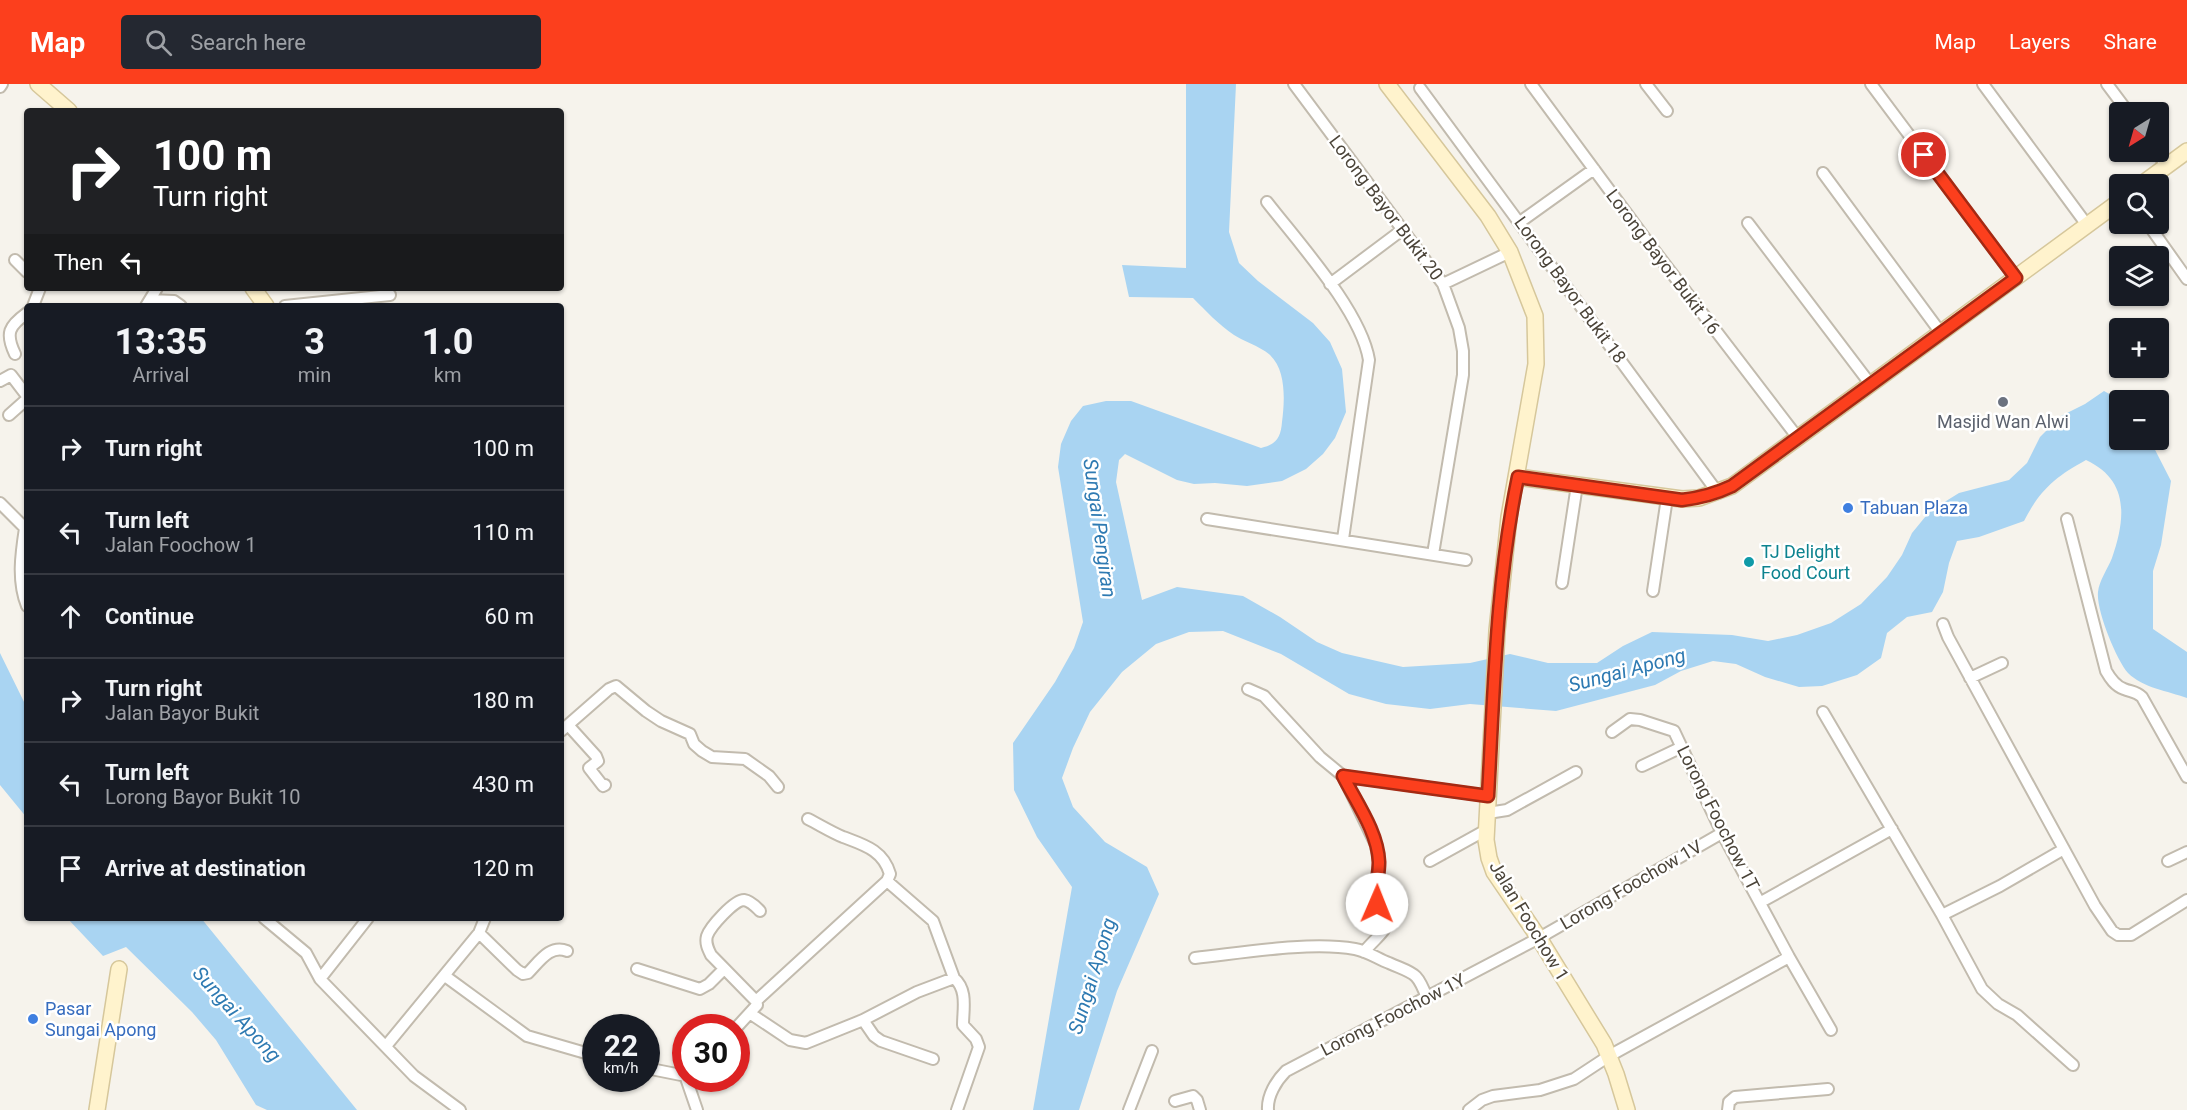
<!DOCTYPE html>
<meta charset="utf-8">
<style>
body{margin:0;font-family:Roboto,sans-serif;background:#242831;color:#f1f3f6;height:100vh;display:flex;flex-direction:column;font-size:22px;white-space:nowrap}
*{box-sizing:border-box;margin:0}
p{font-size:20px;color:#9ea1a6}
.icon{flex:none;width:33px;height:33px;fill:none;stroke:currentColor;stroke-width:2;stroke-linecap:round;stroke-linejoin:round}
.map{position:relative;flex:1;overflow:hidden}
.sheet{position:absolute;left:24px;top:219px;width:540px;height:618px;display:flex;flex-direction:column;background:#171b24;border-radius:6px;box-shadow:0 2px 4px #0004}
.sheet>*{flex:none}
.hud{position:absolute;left:24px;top:24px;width:540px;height:183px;border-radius:6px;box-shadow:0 2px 4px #0004;background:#202124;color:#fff;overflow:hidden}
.needle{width:39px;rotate:217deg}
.fabs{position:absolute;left:2109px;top:18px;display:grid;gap:12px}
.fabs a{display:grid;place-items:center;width:60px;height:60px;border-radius:6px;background:#171b24;box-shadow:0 2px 4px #0004;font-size:30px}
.speed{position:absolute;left:582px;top:930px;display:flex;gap:12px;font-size:30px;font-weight:700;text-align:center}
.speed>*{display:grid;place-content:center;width:78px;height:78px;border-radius:50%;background:#171b24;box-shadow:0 2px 4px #0004;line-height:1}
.speed small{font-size:15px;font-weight:400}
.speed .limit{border:9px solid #d22;background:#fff;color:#111}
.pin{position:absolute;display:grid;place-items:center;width:51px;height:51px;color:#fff;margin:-26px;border:3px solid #fff;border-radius:50%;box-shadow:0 2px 6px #0007}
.me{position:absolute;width:66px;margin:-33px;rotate:1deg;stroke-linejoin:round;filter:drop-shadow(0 0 4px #0008)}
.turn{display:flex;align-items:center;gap:21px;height:126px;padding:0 30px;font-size:27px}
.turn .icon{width:78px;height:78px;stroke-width:2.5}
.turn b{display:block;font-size:42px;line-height:51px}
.then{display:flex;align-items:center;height:57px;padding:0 30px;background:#0003;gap:12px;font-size:22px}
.eta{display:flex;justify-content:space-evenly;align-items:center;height:102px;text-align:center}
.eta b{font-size:36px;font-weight:700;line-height:42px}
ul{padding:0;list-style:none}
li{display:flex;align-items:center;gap:18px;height:84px;padding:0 30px;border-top:2px solid #363941}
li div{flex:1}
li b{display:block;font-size:22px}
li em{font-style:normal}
header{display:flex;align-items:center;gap:36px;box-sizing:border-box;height:84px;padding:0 30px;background:#fc3f1d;color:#fff}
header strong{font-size:28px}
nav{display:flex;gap:33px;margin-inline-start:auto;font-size:21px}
.search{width:420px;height:54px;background:#242831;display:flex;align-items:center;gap:15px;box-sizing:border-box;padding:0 21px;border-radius:6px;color:#9ea1a6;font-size:22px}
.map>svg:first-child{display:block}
.water{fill:#a9d4f2}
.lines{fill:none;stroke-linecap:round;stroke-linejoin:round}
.street-casing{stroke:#c2bbae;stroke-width:14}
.secondary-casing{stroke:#d6c79b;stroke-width:18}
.street{stroke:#fff;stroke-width:10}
.secondary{stroke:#fff3cd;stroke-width:15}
.route-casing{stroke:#a42913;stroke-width:15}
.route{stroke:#fc3f1d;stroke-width:10}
.worship-dot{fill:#6b7280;stroke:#fff;stroke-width:2}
.shop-dot{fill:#3f7fe0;stroke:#fff;stroke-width:2}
.culture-dot{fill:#0f9aa8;stroke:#fff;stroke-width:2}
.labels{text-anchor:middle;stroke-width:5;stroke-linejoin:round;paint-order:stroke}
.street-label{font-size:18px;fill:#4b4439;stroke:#fff}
.worship-label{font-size:18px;fill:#5b616d;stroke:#fff}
.shop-label{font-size:18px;fill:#366cbe;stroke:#fff;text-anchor:start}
.culture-label{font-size:18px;fill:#0d838f;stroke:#fff;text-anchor:start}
.water-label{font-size:20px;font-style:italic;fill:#2e7ab2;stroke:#fff}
</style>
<header>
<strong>Map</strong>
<div class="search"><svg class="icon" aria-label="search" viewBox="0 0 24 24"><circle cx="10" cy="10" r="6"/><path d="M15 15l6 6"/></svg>Search here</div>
<nav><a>Map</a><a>Layers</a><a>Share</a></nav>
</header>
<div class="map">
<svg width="2187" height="1026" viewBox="0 0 2187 1026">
<rect width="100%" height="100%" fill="#f6f3ec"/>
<path class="water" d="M1186,0H1236L1229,148L1239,179L1258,197L1313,239L1330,258L1342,285L1346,328L1335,354L1323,370L1306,385L1282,397L1247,402L1215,399L1194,400L1177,396L1125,370L1119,376L1116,398L1142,516L1177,503L1243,512L1280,533L1317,558L1342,569L1403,583L1470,579L1510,570L1548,579H1597L1623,562L1652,548L1732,551L1768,557L1797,551L1831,539L1861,520L1887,493L1902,471L1912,449L1930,427L1959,409L2009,396L2027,379L2040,353L2061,332L2085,320L2104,307L2120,316V356H2150L2171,397L2161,461L2153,487V545L2187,568V614C2168,607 2143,604 2128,589C2116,575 2096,526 2098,508C2099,497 2108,484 2112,474C2126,434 2129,396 2086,376C2055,393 2040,406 2024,437L1979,453L1957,457L1949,479L1943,508L1932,528L1907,533L1887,549L1881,574L1857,591L1822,602L1799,603L1765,593L1736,580L1713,577L1681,587L1655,601L1556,627L1470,620L1430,625L1386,620L1349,610L1281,570L1223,547L1189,548L1156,560L1122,588L1090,628L1073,664L1062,694L1073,723L1105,758L1147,783L1159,810L1117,907L1079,1026H1033L1072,803L1037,753L1014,706L1013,659L1055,598L1074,564L1083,538L1058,383L1061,360L1071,337L1083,322L1106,317H1131L1261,364C1276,361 1281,353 1282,338C1285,315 1287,279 1263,266C1254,260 1243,257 1234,251C1219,241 1206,227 1193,214L1129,213L1122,181L1186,184Z
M0,569L27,624V734L0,701Z
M67,834H201L357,1026H267L256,1021L216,956L192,928L126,863L103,872Z"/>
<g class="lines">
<defs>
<path id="street" d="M1294,0L1443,200L1459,244L1463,267V291L1433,470
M1531,0L1644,153L1798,354
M1646,0L1667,27
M1871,0L2016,194
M1983,0L2087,141
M2107,0L2128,28
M0,3L2,0
M1420,4L1718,409
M2156,68L2167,82
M1823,89L1941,249
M1267,118C1298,158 1361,227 1369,276L1343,455
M1520,138L1594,85
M1748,139L1871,301
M2148,140L2187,195
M15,176L27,188
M1330,200L1402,146
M1443,200L1510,168
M150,216L174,217L181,222
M33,222L40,204
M146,222L157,204
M285,222L390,211
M15,270C5,249 9,242 27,229
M0,297L11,291L27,312
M9,331L27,315
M0,419L27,446
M1207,435L1466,476
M2067,435L2106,587C2110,594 2115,602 2124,605C2131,608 2136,607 2142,613L2187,693
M25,444C21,470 17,497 27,522
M1562,499L1577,401
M1653,507L1667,414
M1943,540L1948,553L2095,822L2112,847L2118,851H2131L2187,816
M1970,594L2002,579
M1248,605L1264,612L1320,673L1343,692L1376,761L1379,779L1375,805L1377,821L1391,831C1385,850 1376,853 1364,868
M1823,628L1942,831L1982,905L1998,920L2017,931L2073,981
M568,641L596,672L598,677L589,684L603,702L605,701
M561,647L609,605L616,602L646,627L661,637L690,650L694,660L702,667L712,673L745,675L769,692L778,703
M1612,648L1630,635L1640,636L1674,647L1722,749L1789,873L1831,946
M1642,682L1682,663
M1343,692L1488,712
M1488,729L1507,726L1576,688
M1430,777L1486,746
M2168,777L2187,768
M887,797L933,837L954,894C968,906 963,925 963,941L976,955L979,963L957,1026
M1761,818L1892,745
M1942,831L2000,802L2064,765
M264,834L306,869L320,895L368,834
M479,849L517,886L523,890L528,889C539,878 550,860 567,867
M1195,874C1242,869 1310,857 1355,865C1367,867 1378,875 1389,879C1414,890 1417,887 1427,914
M637,885L700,905L709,900L724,885
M445,892L527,952L596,972
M320,895L414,992L460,1026
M756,917L887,797L890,790C883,766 864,761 843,753C831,748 820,741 808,735
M751,930L790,956L806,959L863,936L917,908L954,894
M863,936L874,952L881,957L933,975
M736,944L757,921L756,917L711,871C708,865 705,859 707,852C710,843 734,816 744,816C751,817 756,823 760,827
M386,962L479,849L485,834
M646,984L686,992
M686,994L697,1026
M1175,1017L1193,1012L1197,1016L1200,1026
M1129,1026L1152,967
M1268,1026C1267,1012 1276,997 1286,987L1539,854L1722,749
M1469,1026L1482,1016L1493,1012L1540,1006L1574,995L1609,972L1789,873
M1728,1026L1729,1018L1735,1013L1828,1005"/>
<path id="secondary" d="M38,0L69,27
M1387,0L1488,132L1510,168L1535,232L1536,280L1509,433L1497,547L1486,756L1489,774L1494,788L1539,854L1604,960L1616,990L1627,1026
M2142,100L2187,67
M253,204L266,222
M1518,393L1682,415L1699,414L1732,402L2120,117
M97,1026L119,885"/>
</defs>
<use href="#street" class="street-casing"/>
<use href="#secondary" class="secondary-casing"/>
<use href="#street" class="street"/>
<use href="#secondary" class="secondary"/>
</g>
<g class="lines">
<defs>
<path id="route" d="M1377,820C1374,806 1379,793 1379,778C1378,748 1356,718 1343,692L1488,712C1494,606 1496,498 1518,393L1682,416C1700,414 1715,410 1732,402L2016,194L1924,71"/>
</defs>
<use href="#route" class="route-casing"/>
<use href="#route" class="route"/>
</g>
<circle class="worship-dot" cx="2003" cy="318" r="6"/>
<g class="shop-dot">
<circle cx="1848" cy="424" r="6"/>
<circle cx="33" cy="935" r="6"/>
</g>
<circle class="culture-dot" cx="1749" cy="478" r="6"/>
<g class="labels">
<g class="street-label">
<text transform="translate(1386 124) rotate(53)" y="6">Lorong Bayor Bukit 20</text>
<text transform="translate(1663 178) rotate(53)" y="6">Lorong Bayor Bukit 16</text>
<text transform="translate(1570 206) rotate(54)" y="6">Lorong Bayor Bukit 18</text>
<text transform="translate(1718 734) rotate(63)" y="6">Lorong Foochow 1T</text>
<text transform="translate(1631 801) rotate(-30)" y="6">Lorong Foochow 1V</text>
<text transform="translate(1529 837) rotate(59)" y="6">Jalan Foochow 1</text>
<text transform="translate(1393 931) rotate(-27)" y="6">Lorong Foochow 1Y</text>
</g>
<g class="worship-label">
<text x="2003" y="344">Masjid Wan Alwi</text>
</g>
<g class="shop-label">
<text x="1860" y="430">Tabuan Plaza</text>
<text x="45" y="931">Pasar<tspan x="45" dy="21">Sungai Apong</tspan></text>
</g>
<g class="culture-label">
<text x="1761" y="474">TJ Delight<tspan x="1761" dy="21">Food Court</tspan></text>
</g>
<g class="water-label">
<text transform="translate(1100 444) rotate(82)" y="7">Sungai Pengiran</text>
<text transform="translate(1627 586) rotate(-15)" y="7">Sungai Apong</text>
<text transform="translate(1092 892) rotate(-73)" y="7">Sungai Apong</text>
<text transform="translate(237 930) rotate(48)" y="7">Sungai Apong</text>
</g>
</g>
</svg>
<div class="fabs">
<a><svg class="needle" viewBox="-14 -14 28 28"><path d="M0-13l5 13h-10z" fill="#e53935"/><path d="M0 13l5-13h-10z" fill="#9ea1a6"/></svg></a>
<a><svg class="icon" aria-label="search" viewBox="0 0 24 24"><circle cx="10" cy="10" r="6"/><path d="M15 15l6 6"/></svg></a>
<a><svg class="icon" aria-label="layers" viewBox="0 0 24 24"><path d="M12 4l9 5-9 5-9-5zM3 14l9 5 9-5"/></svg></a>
<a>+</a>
<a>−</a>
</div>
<div class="speed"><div>22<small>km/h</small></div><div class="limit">30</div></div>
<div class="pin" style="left:1924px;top:71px;background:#d93025"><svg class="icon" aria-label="arrive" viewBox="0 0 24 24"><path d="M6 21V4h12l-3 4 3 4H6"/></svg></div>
<svg class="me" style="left:1377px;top:820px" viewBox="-20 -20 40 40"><circle r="19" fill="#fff"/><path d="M0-13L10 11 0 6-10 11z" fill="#fc3f1d"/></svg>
<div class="hud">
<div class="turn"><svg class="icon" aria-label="right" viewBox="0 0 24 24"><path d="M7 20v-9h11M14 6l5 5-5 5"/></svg><div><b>100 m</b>Turn right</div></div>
<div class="then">Then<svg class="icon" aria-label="left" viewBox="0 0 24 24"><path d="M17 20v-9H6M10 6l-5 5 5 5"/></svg></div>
</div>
<section class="sheet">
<div class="eta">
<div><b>13:35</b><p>Arrival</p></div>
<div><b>3</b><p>min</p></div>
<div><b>1.0</b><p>km</p></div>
</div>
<ul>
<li><svg class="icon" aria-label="right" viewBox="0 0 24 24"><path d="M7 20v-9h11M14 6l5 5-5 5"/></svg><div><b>Turn right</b></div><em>100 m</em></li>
<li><svg class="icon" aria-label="left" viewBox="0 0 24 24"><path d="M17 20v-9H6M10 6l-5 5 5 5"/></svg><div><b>Turn left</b><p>Jalan Foochow 1</p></div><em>110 m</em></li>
<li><svg class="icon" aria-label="ahead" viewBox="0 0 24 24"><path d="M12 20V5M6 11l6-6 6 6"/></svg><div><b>Continue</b></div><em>60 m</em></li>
<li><svg class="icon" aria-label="right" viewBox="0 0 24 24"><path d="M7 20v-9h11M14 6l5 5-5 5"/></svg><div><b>Turn right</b><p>Jalan Bayor Bukit</p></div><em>180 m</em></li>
<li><svg class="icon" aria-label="left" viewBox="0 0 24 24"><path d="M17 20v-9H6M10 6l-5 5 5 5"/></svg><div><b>Turn left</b><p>Lorong Bayor Bukit 10</p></div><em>430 m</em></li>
<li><svg class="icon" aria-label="arrive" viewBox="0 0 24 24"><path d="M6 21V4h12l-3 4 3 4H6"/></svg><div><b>Arrive at destination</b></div><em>120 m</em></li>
</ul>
</section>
</div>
